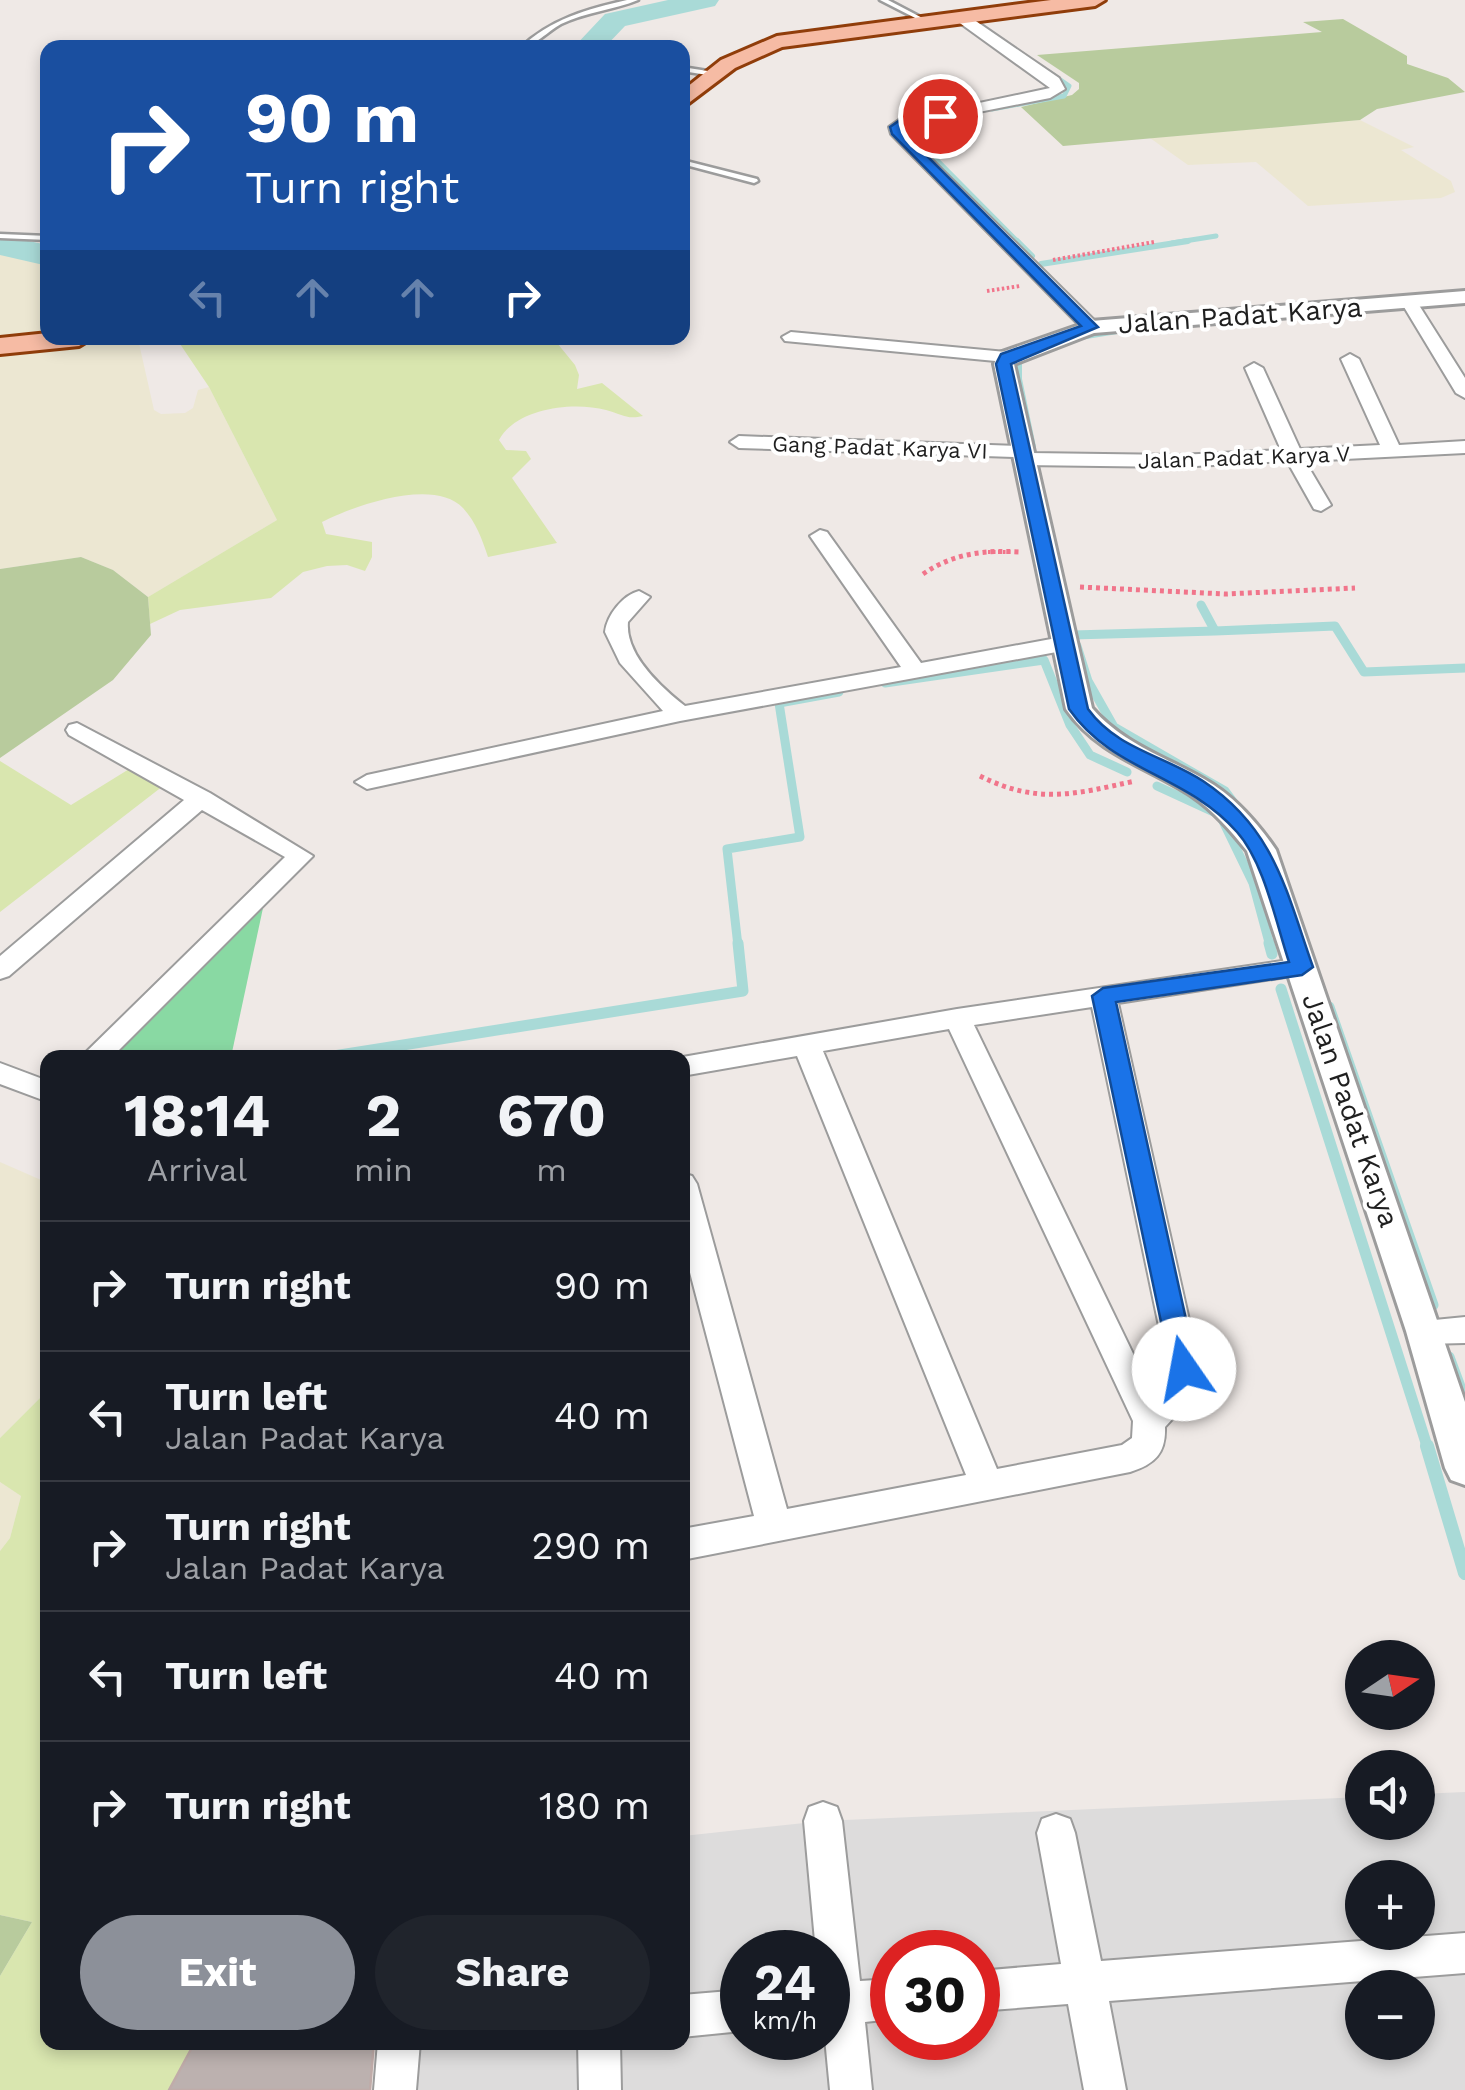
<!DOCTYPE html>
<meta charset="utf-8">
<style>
body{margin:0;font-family:"Work Sans",sans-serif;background:#20242c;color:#f1f3f6;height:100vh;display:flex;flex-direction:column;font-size:38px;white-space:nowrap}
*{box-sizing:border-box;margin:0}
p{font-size:32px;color:#9ea1a6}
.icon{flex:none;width:55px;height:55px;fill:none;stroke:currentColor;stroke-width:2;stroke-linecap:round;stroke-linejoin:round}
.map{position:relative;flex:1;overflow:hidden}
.details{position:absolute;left:40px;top:1050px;width:650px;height:1000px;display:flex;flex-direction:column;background:#171b24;border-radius:20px;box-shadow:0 5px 15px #0003}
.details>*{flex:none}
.hud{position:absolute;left:40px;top:40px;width:650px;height:305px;border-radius:20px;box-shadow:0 5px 15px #0003;background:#1a4fa0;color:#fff;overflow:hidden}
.needle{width:65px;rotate:77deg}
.tools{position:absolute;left:1345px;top:1640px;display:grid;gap:20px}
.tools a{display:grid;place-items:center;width:90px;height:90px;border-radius:50%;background:#171b24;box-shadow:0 5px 15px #0003;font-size:50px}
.speed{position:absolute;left:720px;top:1930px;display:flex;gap:20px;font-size:50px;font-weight:700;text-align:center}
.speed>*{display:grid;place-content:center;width:130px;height:130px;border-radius:50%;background:#171b24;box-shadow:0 5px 15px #0003;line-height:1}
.speed small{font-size:25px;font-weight:400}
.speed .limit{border:15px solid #d22;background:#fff;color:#111}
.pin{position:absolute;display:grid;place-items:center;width:85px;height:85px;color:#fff;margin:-42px;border:5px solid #fff;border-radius:50%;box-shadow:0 2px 10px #0007}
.me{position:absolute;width:110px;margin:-55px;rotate:348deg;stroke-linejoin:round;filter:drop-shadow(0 0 8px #0008)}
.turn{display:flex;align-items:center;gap:35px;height:210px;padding:0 40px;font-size:45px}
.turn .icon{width:130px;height:130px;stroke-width:2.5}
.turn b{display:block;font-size:70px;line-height:85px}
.lanes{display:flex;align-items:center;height:95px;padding:0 40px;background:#0003;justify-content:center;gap:50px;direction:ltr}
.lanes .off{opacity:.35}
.eta{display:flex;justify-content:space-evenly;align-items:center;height:170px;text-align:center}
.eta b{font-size:60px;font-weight:700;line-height:70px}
.cta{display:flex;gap:20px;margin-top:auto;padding:20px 40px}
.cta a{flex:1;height:115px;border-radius:60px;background:#8c9099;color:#fff;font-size:40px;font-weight:700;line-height:115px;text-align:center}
.cta a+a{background:#20242c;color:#f1f3f6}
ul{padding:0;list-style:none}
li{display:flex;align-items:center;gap:30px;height:130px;padding:0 40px;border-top:2px solid #363941}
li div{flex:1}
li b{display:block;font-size:38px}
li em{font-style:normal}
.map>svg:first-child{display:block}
.residential{fill:#dddcdc;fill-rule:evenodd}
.farmland{fill:#ece7d2}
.grass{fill:#d9e6af}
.forest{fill:#b8cb9d}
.pitch{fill:#89d9a3}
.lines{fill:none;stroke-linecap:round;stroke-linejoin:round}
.stream-far4{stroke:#a9dad7;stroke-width:5}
.stream-far3{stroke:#a9dad7;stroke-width:6}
.stream-far2{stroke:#a9dad7;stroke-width:9}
.stream-far1{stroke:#a9dad7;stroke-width:11}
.stream{stroke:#a9dad7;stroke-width:14}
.river{fill:#a9dad7;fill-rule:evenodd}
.building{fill:#bcb1af;stroke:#c0aca9;stroke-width:2.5}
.service-casing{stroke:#9c9c9c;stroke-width:5}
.minor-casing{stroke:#9c9c9c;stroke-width:4}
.tertiary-casing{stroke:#9c9c9c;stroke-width:6}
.primary-casing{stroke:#903d0a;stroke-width:6}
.path-far1{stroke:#f1758b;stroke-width:4;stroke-dasharray:2.5 2.5;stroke-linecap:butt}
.path{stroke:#f1758b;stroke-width:5;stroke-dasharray:4 4;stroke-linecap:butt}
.service{fill:#fff;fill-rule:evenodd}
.minor{fill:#fff;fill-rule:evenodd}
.tertiary{fill:#fff;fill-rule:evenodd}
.primary{fill:#f6bba4;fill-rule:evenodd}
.route{fill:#1a73e8;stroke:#114b97;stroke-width:2.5}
.labels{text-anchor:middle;stroke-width:8;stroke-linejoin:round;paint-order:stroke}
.far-street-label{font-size:22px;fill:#1f1f1f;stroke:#fff}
.street-label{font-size:28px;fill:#1f1f1f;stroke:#fff}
</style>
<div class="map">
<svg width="1465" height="2090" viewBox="0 0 1465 2090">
<rect width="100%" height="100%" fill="#efe9e6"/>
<path class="residential" d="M1465,1792V2090H390L393,2043L682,2042L683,1836L823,1821L1362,1797V1822H1418V1794ZM1362,1878H1418V1932H1362ZM742,1952H828V2038H742ZM892,1952H978V2038H892ZM1362,1988H1418V2042H1362Z"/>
<path class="farmland" d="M1360,120L1414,147L1401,150L1451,181L1455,192L1441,198L1308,206L1256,162L1188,165L1150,138Z
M0,253L47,260V333L0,338Z
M138,339L154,410L161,414L185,413L193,408L198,390L209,387L277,520L148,597L113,570L81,557L0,569V353Z
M0,1162L48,1183L47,1391L0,1438Z
M0,1482L21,1496L10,1538L0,1551Z"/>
<path class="grass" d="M176,338H553L575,365L579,375L577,389L602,383L643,416C626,420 622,414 606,410C573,401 516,408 499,440L506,450L526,451L531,459L512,478L557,543L488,557C482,539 476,522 463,508C434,477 353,506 322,522L326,534L372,542V557L365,571L347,565L327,566L303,572L271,598L180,610L150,624L148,597L277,520L209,387Z
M0,761L71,805L134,766L163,786L0,912Z
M47,1391L48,2042L195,2043L169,2090H0V1976L32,1922L0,1915V1551L10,1538L21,1496L0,1482V1438Z"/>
<path class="forest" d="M1343,19L1407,56V64L1448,78L1465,92L1377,109L1360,120L1063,146L1021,107L1072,95L1079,89V83L1037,55L1322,32L1303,22Z
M81,557L113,570L148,597L151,635L113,680L0,758V569Z
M0,1915L32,1922L0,1976Z"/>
<path class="pitch" d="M266,894L231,1057L103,1058Z"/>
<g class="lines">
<path class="stream-far4" d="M992,109L1064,96L1069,86L1049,72
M911,124L904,127L1019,243
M1172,243L1216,236"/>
<path class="stream-far3" d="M1017,241L1032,256
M1041,264L1188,241
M1080,337L1123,330
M1026,356L1019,358V379L1033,447"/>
<path class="stream-far2" d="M1215,631L1335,626L1364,672L1465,668
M1073,635L1215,631L1201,605
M1077,646L1088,681L1114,727L1225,791L1237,807
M885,683L1044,660L1070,725L1090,755L1127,772
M1157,786L1220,815L1253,883L1270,946
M738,946L727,849L800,837L779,703L839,692"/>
<path class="stream-far1" d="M1269,943L1272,954
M1281,989L1428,1449
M1329,1007L1433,1305
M321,1058L743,991L738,943
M1449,1357L1465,1400"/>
<path class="stream" d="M1427,1446L1465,1573"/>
<path class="river" d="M668,0H719L715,6L625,26L604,48H573L605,14Z
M0,235L48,245V266L0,255Z"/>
</g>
<path class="building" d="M195,2042H374L370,2090H169Z"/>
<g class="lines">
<defs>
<path id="service" d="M627,0H638C614,10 586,12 561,24C548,31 534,47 520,48C551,19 587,9 627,0Z
M880,0H888L930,22L925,23Z
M682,67L714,72L717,74L714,76L682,71Z
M682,160L757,179L758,181L754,183L682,164Z
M0,234L48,236V240L0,238Z"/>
<path id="minor" d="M957,15H967L1059,78L1065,89L1050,98L908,126L905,133L1097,323V331H1085L891,134L889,127L899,120L1050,88L957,21Z
M1409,297L1417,302L1465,378V398L1456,393L1401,302Z
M791,332L1006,352L1015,357L1006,362L785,341L782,337Z
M1350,354L1359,359L1399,445L1465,441V453L1305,461L1331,505L1321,511L1314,509L1287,461L1178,467L1022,465L1015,463L1014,457L739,448L730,442L739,436L1021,446L1030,453L1178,455L1281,450L1245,368L1254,363L1263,368L1300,449L1380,445L1341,359Z
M820,530L827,532L921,663L1062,637L1073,644L1062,651L680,721L367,789L355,782L367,775L663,711L620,663L605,632C607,615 623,595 639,591L650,597L628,622C625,655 661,687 685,706L901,667L810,536Z
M77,723L210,793L313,856L111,1058H80L285,857L202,810L9,976L0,979V956L184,800L69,735L66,730L69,725Z
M1302,958L1311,961L1315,967L1311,973L1118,1003L1200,1369L1188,1402L1165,1427C1166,1453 1155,1464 1130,1472L682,1560V1529L754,1516L682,1242V1173L692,1176L697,1184L787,1509L966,1475L797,1056L682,1076V1058H677L957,1009ZM1092,1007L1168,1369L1164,1385L1154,1397L974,1025ZM949,1029L1133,1421L1132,1438L1122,1445L997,1469L823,1051Z
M0,1063L48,1081V1102L0,1084Z
M1465,1317V1343L1425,1344L1414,1340L1409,1331L1414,1322Z
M823,1802L837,1807L842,1821L860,1981L892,1979V2019L865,2022L872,2090H830L825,2038L828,1952H816L804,1821L809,1807Z
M1056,1814L1070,1819L1075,1833L1101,1961L1465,1933V1973L1109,2001L1126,2090H1084L1068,2004L978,2011V1971L1061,1964L1037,1833L1042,1819Z
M742,1990V2031L682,2037V1995Z
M378,2042H420L416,2090H374Z
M578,2042H620L621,2090H579Z"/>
<path id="tertiary" d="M1465,291V303L1094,333L1014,364L1092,708C1122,743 1165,757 1204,779C1233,795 1257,822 1276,850L1465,1402V1485L1451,1480L1445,1468L1406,1331L1247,851C1231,831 1214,811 1192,796C1148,767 1098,755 1066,709L994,364L999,353L1091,321Z"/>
<path id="primary" d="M1051,0H1105L1095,6L782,47L735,68L682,108V91L721,60L777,36Z
M48,333V338H92L79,346L0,354V338Z"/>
</defs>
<use href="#service" class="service-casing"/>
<use href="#minor" class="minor-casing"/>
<use href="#tertiary" class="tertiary-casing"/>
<use href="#primary" class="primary-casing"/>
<path class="path-far1" d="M1053,260L1154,242
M987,291L1020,286
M983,552H1013"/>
<path class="path" d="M923,574C954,553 984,550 1020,552
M1080,587L1226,594L1355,588
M980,776C1038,805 1075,794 1135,781"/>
<use href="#service" class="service"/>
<use href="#minor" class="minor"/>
<use href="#tertiary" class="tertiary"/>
<use href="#primary" class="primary"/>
</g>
<path class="route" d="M940,112L945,118L907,126L902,128L904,133L1098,327L1011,364L1088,709C1117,749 1163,755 1203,781C1275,829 1286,891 1313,967L1302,975L1116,1002L1197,1369L1193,1377L1184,1380L1175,1377L1171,1369L1092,996L1103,988L1289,962C1276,923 1264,862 1237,832C1186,774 1113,772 1069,709L996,364L1001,354L1081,326L892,134L890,127L900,120Z"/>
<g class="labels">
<g class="far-street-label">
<text transform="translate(880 447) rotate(2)" y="8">Gang Padat Karya VI</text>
<text transform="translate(1244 457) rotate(-2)" y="8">Jalan Padat Karya V</text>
</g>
<g class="street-label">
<text transform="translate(1240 315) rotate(-4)" y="10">Jalan Padat Karya</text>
<text transform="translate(1351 1110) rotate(71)" y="10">Jalan Padat Karya</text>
</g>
</g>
</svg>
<div class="tools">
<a><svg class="needle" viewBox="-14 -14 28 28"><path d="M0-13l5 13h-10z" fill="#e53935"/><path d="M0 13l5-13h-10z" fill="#9ea1a6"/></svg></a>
<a><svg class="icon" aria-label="sound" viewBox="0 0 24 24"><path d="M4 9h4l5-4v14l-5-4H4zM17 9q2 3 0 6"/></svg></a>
<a>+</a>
<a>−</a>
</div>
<div class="speed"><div>24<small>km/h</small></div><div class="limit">30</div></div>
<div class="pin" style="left:940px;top:116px;background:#d93025"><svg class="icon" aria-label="arrive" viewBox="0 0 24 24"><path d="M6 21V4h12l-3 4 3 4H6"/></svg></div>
<svg class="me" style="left:1184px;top:1369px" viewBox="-20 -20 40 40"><circle r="19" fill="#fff"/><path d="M0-13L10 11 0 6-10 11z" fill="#1a73e8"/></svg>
<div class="hud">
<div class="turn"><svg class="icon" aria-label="right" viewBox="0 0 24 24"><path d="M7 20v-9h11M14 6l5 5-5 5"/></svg><div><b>90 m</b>Turn right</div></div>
<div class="lanes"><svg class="icon off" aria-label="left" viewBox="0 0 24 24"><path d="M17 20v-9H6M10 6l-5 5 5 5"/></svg><svg class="icon off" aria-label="ahead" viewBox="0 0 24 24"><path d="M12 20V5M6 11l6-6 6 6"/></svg><svg class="icon off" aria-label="ahead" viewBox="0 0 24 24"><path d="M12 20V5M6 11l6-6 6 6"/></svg><svg class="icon" aria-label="right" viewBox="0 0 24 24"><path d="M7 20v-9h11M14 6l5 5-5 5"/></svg></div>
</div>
<section class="details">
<div class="eta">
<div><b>18:14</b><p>Arrival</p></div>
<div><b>2</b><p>min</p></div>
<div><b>670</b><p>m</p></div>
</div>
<ul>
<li><svg class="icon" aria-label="right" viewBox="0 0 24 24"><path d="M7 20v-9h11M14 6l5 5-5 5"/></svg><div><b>Turn right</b></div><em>90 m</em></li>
<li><svg class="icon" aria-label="left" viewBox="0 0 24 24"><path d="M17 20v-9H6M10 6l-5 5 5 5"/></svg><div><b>Turn left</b><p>Jalan Padat Karya</p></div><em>40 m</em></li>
<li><svg class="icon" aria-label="right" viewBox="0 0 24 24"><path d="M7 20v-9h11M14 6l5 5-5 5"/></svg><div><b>Turn right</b><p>Jalan Padat Karya</p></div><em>290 m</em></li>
<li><svg class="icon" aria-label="left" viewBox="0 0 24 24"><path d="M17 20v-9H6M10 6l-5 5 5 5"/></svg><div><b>Turn left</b></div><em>40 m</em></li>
<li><svg class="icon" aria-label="right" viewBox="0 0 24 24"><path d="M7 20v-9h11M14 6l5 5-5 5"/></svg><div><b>Turn right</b></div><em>180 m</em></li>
</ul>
<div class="cta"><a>Exit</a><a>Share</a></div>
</section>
</div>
